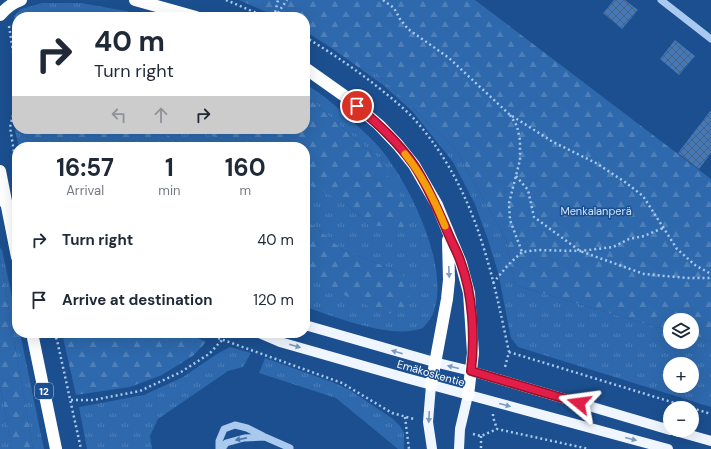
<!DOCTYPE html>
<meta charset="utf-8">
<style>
body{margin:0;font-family:"DM Sans",sans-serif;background:#f2f2f3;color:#1f2937;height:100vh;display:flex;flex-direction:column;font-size:15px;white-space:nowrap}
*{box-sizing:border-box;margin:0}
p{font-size:13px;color:#747a83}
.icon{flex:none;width:22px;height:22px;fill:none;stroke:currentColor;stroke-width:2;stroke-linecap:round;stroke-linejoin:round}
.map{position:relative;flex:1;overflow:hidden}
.details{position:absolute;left:12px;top:142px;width:298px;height:196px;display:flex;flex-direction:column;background:#fff;border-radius:16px;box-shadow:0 4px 16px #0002}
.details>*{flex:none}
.hud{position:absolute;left:12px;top:12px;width:298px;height:122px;border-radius:16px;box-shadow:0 4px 16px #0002;background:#fff;color:#1f2937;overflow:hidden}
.controls{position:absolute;left:663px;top:313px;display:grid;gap:8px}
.controls a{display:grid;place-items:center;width:36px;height:36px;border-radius:50%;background:#fff;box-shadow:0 4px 16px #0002;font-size:20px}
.pin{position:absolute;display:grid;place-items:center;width:34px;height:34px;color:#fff;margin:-17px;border:2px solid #fff;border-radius:50%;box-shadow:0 1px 4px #0007}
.me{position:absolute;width:44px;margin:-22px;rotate:286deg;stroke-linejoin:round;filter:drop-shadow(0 0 3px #0008)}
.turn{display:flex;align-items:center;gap:14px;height:84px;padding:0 16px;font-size:18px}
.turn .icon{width:52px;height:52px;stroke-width:2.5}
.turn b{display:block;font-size:28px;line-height:34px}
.lanes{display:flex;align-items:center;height:38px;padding:0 16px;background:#0003;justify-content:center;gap:20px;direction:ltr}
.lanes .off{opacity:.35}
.eta{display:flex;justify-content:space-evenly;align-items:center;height:68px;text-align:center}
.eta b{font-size:24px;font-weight:700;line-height:28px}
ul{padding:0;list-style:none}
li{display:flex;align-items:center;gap:12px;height:60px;padding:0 16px}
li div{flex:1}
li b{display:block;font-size:15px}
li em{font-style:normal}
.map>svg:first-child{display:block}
.grass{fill:url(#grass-tufts);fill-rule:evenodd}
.forest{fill:url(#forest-firs)}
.building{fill:url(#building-cross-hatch)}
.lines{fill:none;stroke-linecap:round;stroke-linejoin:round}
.path{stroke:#a9c9ee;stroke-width:2.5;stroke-dasharray:2 3;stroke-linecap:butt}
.minor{stroke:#a9c9ee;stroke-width:7}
.major{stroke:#f0f6ff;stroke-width:10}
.highway{stroke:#fff;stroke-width:12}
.highway-bridge{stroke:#fff;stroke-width:12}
.oneway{fill:#829ec1}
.oneway2{fill:#7b9ac1}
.oneway3{fill:#4674ac}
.route-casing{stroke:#92132f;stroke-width:10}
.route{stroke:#e11d48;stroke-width:7}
.slow{stroke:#f59e0b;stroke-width:7}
.labels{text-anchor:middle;stroke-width:3;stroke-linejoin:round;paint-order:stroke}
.shield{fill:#1b4f8f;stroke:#bbcadd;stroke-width:1}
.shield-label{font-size:10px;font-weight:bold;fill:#fff}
.park-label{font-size:11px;fill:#cfe3fa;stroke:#1b4f8f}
.street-label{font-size:11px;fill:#fff;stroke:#1b4f8f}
</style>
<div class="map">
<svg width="711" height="449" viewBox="0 0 711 449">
<defs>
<pattern id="grass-tufts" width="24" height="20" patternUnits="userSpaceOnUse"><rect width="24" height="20" fill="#2e69ad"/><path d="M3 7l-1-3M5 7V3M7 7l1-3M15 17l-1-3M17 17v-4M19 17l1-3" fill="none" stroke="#4d80b9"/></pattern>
<pattern id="forest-firs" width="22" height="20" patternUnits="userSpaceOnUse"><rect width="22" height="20" fill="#2e69ad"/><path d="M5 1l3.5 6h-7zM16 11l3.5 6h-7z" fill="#4d80b9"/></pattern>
<pattern id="building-cross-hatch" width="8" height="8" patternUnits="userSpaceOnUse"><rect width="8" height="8" fill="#4478b7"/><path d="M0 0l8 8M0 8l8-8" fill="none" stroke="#486282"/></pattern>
</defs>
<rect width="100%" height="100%" fill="#1b4f8f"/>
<path class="grass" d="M42,3H81L126,11L150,17H17V38L14,16L21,9Z
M358,67L376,72L456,150L506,240L515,285L670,331V342H692V337L711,342V407L518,347L511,338L498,272L488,240L475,204L453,162L412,111L383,85ZM670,364H692V386H670Z
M305,84C326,96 344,113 362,130C368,136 374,141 379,147C409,182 453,271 432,316C430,320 426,324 423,328C391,340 337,317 305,307V279L402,273L343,250L305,219V181L345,202L369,225L377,157L315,104L305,96Z
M17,124V129H26L27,147H19L15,131Z
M157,129H195L223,141L253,147H185L165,133Z
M0,248L2,250L17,320V333H20L44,449H33L0,259Z
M230,347L251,353L243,367L228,371L158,419L150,436L152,449H87L79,407L144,395L183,377L217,354Z
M265,358L332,382L350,390L393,419L400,426L404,433V449H398L336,398L259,373Z
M0,385L12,449H0Z"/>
<path class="forest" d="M239,0H475L711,179V342L692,337V320H670V331L515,285L506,240L456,150L376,72L358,67L333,49L305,31V17H278Z
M305,96L315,104L377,157L408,211L409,224L401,228L369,225L345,202L305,183V147H253L223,141L195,129H305Z
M26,129H157L165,133L185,147H27Z
M305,219L343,250L402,273L410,292L408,310L386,314L309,279H305Z
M0,259L33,449H12L0,385Z
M62,333H187L206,342L194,355L162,375L130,387L76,395Z"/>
<path class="building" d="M614,0H625L638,10L622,29L603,13Z
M675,40L695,56L679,75L660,59Z
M711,110V153L699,169L678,153Z"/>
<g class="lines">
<path class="path" d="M226,0L266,17
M383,0L394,8L400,19L408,29L449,58L509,114L553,142L596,163L625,182L643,196L677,249L695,265L711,274
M274,17L278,0
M275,17L287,0
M9,26L16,70L17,92L15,108L10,127L17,171
M305,37C337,56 368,78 396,102C403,108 410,114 416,121C475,189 491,267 509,352L505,367
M510,115L517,126L520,140V160L509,203L510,220L522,252
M516,176L528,190L534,217L580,251L644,274L687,278H711
M493,283L508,265L522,252L538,250L580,251L613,247L629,239L644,236L663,228
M54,333L57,340L81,449
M204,333L342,383L392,413L414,419
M509,352L691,408
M71,400H93L140,391L181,372L209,354L222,340
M692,408L711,414
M493,414V417L497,429
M405,417L409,449
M473,434L481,436L497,429L589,449
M481,436V449"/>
<path class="minor" d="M661,0L711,39
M219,449V441L224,429L235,425L247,428L263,436
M222,449L226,443L244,438L265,437L290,448"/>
<path class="major" d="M1,201L17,210
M305,325L434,362L471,371L670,430
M259,333L280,342L406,378L668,449
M431,385L428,422L432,449
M672,430L711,441
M459,449L460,429L468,395"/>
<path class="highway" d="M135,0L196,17
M0,15C6,8 12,3 21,0
M305,68L346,97L379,125L398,145L414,165L437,205L461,263L469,293L473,353L468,395
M32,333L56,449
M431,385L447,299L449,280L448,240"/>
<path class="highway-bridge" d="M0,171L17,257"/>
</g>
<defs><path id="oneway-solid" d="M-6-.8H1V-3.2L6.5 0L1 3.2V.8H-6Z"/></defs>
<use class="oneway" href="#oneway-solid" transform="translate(449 272) rotate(88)"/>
<g class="oneway2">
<use href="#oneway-solid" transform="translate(295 346) rotate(16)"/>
<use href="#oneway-solid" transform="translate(397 352) rotate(-164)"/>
<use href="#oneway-solid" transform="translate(453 367) rotate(-166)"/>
<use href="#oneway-solid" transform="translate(505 405) rotate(15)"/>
<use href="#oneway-solid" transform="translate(429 417) rotate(93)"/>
<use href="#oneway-solid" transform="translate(631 439) rotate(14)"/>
</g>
<use class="oneway3" href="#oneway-solid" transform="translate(241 439) rotate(169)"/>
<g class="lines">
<defs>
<path id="route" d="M357,106C378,124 398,142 414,165C428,186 438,210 448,233C452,243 458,253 461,263C473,295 475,338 471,371L579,403"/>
</defs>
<use href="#route" class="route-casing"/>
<use href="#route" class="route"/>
<path class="slow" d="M405,154C423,176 435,201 445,226"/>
</g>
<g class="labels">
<rect class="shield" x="35" y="383" width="18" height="16" rx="3"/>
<g class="shield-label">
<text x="44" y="395">12</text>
</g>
<g class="park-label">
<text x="596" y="215">Menkalanperä</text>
</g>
<g class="street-label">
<text transform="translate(431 373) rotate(16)" y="4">Emäkoskentie</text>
</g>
</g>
</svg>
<div class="controls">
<a><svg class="icon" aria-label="layers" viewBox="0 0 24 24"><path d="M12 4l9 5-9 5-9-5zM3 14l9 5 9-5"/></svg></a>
<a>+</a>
<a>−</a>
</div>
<div class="pin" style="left:357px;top:106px;background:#d93025"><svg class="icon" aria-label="arrive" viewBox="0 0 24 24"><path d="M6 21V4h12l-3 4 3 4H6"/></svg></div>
<svg class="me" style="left:579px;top:403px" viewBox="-20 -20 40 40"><path d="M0-17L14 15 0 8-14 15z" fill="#e11d48" stroke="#fff" stroke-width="4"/></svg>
<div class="hud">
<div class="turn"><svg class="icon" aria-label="right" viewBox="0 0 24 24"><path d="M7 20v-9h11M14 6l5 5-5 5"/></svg><div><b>40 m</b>Turn right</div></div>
<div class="lanes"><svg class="icon off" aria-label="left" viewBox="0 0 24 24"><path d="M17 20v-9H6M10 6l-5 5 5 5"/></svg><svg class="icon off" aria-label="ahead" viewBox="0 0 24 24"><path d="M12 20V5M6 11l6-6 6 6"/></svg><svg class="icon" aria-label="right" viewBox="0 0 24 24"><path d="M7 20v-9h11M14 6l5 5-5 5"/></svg></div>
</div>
<section class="details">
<div class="eta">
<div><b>16:57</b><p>Arrival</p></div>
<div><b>1</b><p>min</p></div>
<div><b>160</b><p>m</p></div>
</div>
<ul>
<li><svg class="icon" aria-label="right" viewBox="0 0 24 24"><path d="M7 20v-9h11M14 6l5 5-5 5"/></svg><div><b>Turn right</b></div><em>40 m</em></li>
<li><svg class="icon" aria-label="arrive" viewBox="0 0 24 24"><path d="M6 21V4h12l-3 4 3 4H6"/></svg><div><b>Arrive at destination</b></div><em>120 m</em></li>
</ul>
</section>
</div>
